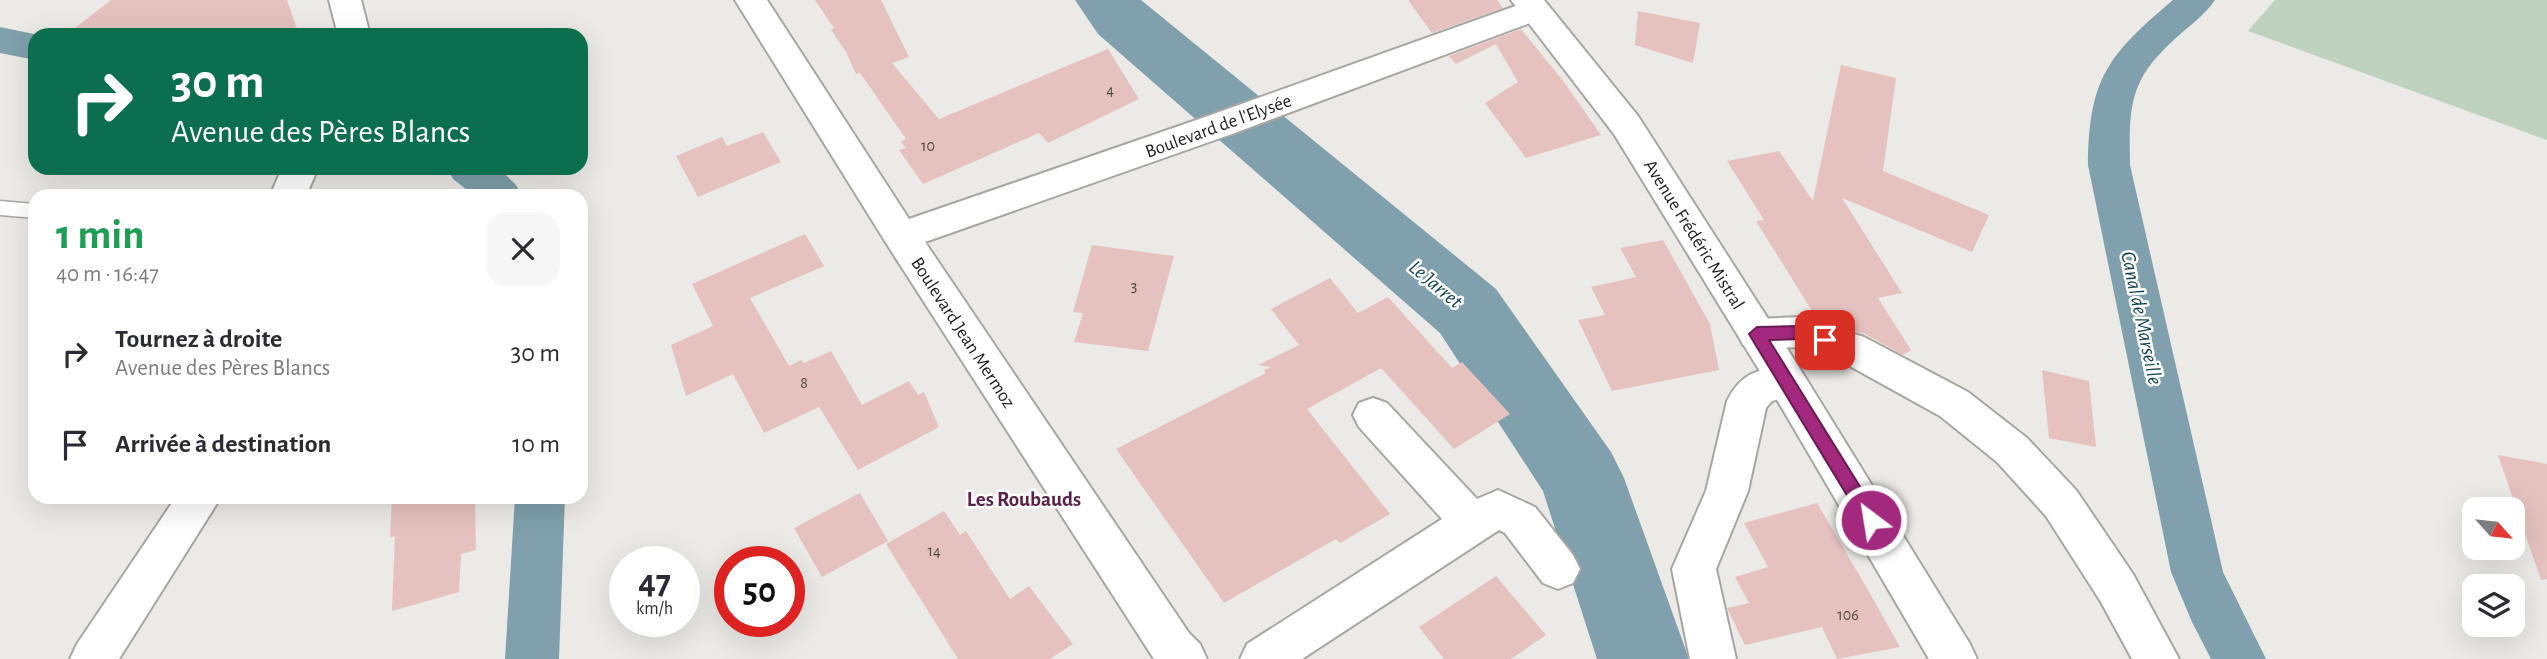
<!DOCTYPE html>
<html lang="fr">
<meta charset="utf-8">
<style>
body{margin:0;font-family:"Alegreya Sans",sans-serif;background:#f7f7f7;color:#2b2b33;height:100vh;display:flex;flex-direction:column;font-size:26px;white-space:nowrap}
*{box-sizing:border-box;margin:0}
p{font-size:23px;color:#7c7c81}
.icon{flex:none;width:38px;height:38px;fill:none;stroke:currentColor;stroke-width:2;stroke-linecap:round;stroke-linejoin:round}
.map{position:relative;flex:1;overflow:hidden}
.sheet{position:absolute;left:28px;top:189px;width:560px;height:315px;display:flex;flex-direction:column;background:#fff;border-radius:21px;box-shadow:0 7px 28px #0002}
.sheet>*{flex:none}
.top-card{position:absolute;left:28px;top:28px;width:560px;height:147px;border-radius:21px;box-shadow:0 7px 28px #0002;background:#0b6e4f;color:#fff;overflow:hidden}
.needle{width:46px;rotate:117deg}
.tools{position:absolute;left:2462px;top:497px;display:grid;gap:14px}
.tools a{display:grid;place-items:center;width:63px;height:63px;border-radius:14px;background:#fff;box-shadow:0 7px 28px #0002;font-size:35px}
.speed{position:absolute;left:609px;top:546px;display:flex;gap:14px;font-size:35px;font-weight:700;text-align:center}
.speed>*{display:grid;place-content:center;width:91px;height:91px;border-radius:50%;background:#fff;box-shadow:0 7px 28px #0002;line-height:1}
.speed small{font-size:18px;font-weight:400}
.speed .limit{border:10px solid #d22;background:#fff;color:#111}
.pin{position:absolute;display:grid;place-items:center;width:60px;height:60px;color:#fff;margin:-30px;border-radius:14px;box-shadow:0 4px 10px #0006}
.me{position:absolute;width:77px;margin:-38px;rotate:329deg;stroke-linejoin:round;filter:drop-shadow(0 0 5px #0008)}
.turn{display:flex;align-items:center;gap:24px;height:147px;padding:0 28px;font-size:32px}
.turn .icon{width:91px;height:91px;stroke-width:2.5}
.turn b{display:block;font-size:49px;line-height:60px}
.round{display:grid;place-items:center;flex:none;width:74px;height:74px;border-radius:21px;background:#f7f7f7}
.headline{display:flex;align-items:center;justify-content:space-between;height:119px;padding:0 28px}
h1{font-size:42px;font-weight:700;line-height:52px;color:#1e9e55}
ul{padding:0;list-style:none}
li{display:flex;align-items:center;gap:21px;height:91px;padding:0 28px}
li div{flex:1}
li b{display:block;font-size:26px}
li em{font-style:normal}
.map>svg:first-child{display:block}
.green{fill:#bfd1bf}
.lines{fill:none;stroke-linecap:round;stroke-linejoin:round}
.canal{fill:#7fa0ac;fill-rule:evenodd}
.river{fill:#7fa0ac;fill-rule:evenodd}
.building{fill:#e5c2bf}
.lane-casing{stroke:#a8a6a2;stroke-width:3}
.street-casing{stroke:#a8a6a2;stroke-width:4}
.secondary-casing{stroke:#a8a6a2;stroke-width:4}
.lane{fill:#fff;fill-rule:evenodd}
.street{fill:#fff;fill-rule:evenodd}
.secondary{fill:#fff;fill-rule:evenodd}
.route{fill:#a3297f;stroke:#6a1b53;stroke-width:2}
.labels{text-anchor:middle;stroke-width:5;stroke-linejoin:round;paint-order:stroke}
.number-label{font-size:16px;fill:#504745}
.street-label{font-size:19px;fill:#1e1e1c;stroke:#fff}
.water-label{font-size:21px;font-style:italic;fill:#0e3f4e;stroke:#fff}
.neighbourhood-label{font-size:21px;font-weight:bold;fill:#5b2148;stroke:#fff}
</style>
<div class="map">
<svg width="2547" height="659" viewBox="0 0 2547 659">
<rect width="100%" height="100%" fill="#eceae6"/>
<path class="green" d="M2275,0H2547V140L2248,31Z"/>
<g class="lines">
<path class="canal" d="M2173,0H2215C2205,15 2189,26 2176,38C2129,80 2129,105 2130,165L2223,572L2266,659H2211L2192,622L2171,572L2088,165C2089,78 2108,55 2173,0Z
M0,27L39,35H35V60L0,53Z
M447,168H499L516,185L522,196H475L453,179Z
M515,497H565L559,659H505Z"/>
<path class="river" d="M1075,0H1141L1496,289L1611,452L1624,478L1689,659H1597L1543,491L1440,333L1098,34Z"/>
</g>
<path class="building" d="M111,0H287L299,35H66Z
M815,0H881L909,57L892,63L939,119L1108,49L1139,99L1048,143L1039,133L923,184L899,150L906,148L901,142L906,139L860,73L856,74L846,52L831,30L834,28Z
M1408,0H1497L1503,8L1432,33Z
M1638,11L1700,23L1693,63L1635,45Z
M1521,29L1564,82L1601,135L1526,158L1485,103L1518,82L1496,44L1456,64L1449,56Z
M1841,65L1896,78L1883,171L1989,215L1972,252L1842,198L1902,293L1878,298L1911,350L1903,355L1865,334L1817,319L1756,221L1764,220L1727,161L1779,151L1813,201Z
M763,132L781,162L698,197L676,156L722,137L727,146Z
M805,234L824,266L750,298L789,366L801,360L804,363L831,351L862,405L909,381L918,395L924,392L939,427L858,470L819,407L764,433L733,374L686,396L671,345L713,326L692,284Z
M1663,240L1710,324L1719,370L1612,391L1578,320L1605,315L1591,287L1636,277L1620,248Z
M1092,245L1174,256L1148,351L1074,342L1083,313L1073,312Z
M1330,278L1358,313L1388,297L1452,368L1462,362L1510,414L1454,449L1381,368L1307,409L1390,514L1340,543L1336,539L1224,603L1116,449L1266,373L1264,370L1271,367L1258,365L1299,345L1271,309Z
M2042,370L2089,381L2096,447L2049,438Z
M2498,455L2547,464V579L2541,580Z
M860,493L888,541L822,577L794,528Z
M392,497H475L476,550L461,554L459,592L392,611L395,536L390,538Z
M1817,503L1868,590L1900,647L1837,659L1822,627L1745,645L1727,608L1749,603L1735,577L1768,567L1744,523Z
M944,511L960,535L966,531L1010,599L1029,586L1073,644L1050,659H958L886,544Z
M1496,576L1546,635L1511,659H1444L1419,627Z"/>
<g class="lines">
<defs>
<path id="lane" d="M0,201L35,204V218L0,215Z"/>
<path id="street" d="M329,0H361L370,35H338Z
M735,0H767L909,219L1208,116L1524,3L1533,0L1546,3L1551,10L1546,17L1232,134L925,242L1189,633L1200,644L1207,659H1154L888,246Z
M282,168H318L306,196H270Z
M1800,317L1864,337L1968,392L2027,438L2076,490L2133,574L2179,659H2132L2101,602L2046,516L1997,462L1940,416L1837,359L1800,347L1757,349L1743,345L1738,334L1743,323L1757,319Z
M1787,366L1801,371L1807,382L1801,393L1772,401L1766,408L1748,491L1716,569L1736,659H1690L1672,569L1706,491L1727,401C1742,372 1757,370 1787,366Z
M1373,398L1387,403L1477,499L1498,490L1535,507L1573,555L1580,569L1573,583L1558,589L1543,583L1505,533L1499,530L1302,659H1240L1247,644L1442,519L1359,427L1353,415L1359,403Z
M176,497H221L119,659H70L77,644Z"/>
<path id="secondary" d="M1511,0H1544L1638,116L1797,364L1970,644L1977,659H1929L1769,386L1614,134Z"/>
</defs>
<use href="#lane" class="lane-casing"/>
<use href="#street" class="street-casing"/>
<use href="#secondary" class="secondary-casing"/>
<use href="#lane" class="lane"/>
<use href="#street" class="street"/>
<use href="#secondary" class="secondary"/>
</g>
<path class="route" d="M1800,326L1831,335L1833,340L1825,346L1800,339L1769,340L1877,514L1880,520L1877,525L1871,528L1865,525L1749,334L1757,327Z"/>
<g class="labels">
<g class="number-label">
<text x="1110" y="95">4</text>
<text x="928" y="151">10</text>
<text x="1134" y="291">3</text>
<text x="804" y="388">8</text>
<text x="934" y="556">14</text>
<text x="1848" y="620">106</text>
</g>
<g class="street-label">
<text transform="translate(1218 125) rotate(-20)" y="7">Boulevard de l'Elysée</text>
<text transform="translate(1695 234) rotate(58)" y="7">Avenue Frédéric Mistral</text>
<text transform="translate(964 332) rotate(57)" y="7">Boulevard Jean Mermoz</text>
</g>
<g class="water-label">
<text transform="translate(1436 284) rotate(40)" y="7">Le Jarret</text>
<text transform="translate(2142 318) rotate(78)" y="7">Canal de Marseille</text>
</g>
<g class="neighbourhood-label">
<text x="1024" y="506">Les Roubauds</text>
</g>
</g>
</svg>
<div class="tools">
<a><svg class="needle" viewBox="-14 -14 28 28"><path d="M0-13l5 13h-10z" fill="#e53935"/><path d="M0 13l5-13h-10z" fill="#7c7c81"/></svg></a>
<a><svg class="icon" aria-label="layers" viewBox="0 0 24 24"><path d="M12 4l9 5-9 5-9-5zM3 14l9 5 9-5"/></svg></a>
</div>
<div class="speed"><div>47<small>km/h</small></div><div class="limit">50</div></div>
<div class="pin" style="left:1825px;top:340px;background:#d93025"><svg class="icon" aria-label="arrive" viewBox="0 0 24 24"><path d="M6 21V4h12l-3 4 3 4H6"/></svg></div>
<svg class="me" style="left:1871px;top:520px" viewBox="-20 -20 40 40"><circle r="17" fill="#a3297f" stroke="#fff" stroke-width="3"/><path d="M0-11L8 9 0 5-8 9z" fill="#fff"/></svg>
<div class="top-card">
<div class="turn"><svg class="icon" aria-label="right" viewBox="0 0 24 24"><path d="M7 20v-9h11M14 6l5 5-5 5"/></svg><div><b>30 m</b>Avenue des Pères Blancs</div></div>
</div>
<section class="sheet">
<div class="headline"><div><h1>1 min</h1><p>40 m · 16:47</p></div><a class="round"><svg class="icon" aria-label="close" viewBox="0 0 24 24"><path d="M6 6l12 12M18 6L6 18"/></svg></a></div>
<ul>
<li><svg class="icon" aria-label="right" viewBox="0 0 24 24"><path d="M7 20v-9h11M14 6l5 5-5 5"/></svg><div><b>Tournez à droite</b><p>Avenue des Pères Blancs</p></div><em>30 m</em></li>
<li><svg class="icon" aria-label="arrive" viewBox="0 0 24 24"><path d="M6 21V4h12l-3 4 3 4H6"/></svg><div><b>Arrivée à destination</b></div><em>10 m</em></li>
</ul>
</section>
</div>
